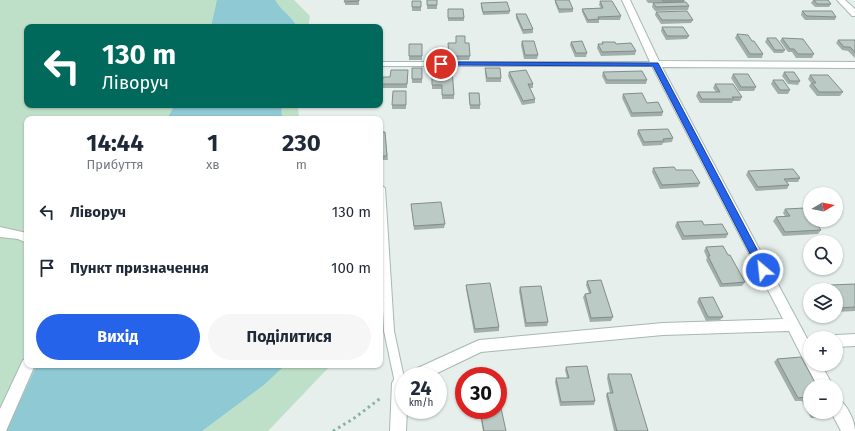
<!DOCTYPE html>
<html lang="uk">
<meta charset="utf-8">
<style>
body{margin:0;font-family:"Fira Sans",sans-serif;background:#f6f6f7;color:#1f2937;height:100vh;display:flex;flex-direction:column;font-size:15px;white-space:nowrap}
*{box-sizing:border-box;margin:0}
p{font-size:13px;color:#747a83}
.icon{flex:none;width:22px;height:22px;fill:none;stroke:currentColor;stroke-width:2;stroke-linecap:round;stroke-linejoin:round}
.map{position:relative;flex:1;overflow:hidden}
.details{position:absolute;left:24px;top:116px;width:359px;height:252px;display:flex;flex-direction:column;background:#fff;border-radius:8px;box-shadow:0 1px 3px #0004}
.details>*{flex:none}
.hud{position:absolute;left:24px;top:24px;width:359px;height:84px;border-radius:8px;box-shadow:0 1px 3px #0004;background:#00695c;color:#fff;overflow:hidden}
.needle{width:26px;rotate:80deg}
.controls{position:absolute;left:803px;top:187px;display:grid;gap:8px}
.controls a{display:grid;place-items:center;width:40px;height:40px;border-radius:50%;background:#fff;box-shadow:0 1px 3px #0004;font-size:20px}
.speed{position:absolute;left:395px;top:367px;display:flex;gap:8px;font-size:20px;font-weight:700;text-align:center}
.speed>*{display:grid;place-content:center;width:52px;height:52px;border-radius:50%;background:#fff;box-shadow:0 1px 3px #0004;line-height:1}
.speed small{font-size:10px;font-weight:400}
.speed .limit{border:6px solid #d22;background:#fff;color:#111}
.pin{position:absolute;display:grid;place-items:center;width:34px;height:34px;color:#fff;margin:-17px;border:2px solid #fff;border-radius:50%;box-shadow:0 1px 4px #0007}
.me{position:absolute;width:44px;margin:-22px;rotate:332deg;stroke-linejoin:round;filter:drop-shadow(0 0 3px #0008)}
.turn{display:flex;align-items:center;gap:14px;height:84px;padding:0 12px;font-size:18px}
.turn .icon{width:52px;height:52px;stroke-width:2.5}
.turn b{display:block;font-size:28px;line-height:34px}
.eta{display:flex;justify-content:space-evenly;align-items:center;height:68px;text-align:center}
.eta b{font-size:24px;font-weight:700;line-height:28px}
.primary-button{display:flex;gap:8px;margin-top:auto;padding:8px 12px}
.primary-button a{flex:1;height:46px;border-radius:24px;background:#2563eb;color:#fff;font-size:16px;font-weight:700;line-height:46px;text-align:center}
.primary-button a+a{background:#f6f6f7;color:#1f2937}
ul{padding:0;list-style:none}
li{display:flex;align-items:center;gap:12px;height:56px;padding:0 12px}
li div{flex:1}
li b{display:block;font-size:15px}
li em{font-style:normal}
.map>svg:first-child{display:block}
.green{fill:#bfe0c8}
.water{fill:#8ec9d4}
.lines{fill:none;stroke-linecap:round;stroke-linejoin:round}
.lane-casing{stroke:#a8b8b2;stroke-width:2}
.street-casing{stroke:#a8b8b2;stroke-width:2}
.secondary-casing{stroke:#a4bbb3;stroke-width:2}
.path{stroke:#86b3a5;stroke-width:3;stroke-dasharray:2.5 3.5;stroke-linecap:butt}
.lane{fill:#fff;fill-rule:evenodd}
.street{fill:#fff;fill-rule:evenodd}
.secondary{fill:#fff;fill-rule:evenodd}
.wall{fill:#a1aea9}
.building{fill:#bbcac4;stroke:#838d89}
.route{fill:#2563eb;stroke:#184099}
</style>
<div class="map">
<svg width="855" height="431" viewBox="0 0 855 431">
<rect width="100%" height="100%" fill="#e6efeb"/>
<path class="green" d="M0,0H294L310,16L308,27H27V105H298L299,119H27V365H331L268,431H0Z"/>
<path class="water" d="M217,0H275C281,11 292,16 297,27H211Z
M175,105H281L282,119H167Z
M37,365H285L265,384L202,431H6Z"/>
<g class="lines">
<defs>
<path id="lane" d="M380,62H656L659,64L656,66H380Z
M381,185L385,188L394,331L404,378V385L400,388L396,386L395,383L384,331L380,245Z"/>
<path id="street" d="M622,0H630L659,61L855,62V68L662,67L810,344V364H821L833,386H817L789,331L663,335L481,352L431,376H408L411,371L479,340L663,323L783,319L651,64Z
M0,227L27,233V243L18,239L0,237Z
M855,334V346L836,347V338H830L836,335Z
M27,359V365H35L6,431H0V409L23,360Z
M404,375L407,376H404V410H407L406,431H390L392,383L395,378Z
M836,398C846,402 855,420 855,431H841L831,412H836Z"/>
<path id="secondary" d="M837,0H845L855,9V16H852Z"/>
</defs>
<use href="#lane" class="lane-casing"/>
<use href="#street" class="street-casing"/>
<use href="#secondary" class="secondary-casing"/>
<path class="path" d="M333,431L353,419L382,397"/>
<use href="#lane" class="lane"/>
<use href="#street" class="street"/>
<use href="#secondary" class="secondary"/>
</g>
<path class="wall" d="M345,0H359V5H345Z
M427,0H437V9H427Z
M555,0L573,9V12L559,13L555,3Z
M646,0H684V2L689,6L688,10L655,11L652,7L653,3H660H648Z
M813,0H828L831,4L829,7H815L811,3Z
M412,1H421V11H412Z
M600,1L621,16L620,20H599V23H587L582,12V9L601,8L599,5Z
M481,3L510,11L509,14L483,15L481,7Z
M448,9L464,18V21H448Z
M802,11L836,17L835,20H805L801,15Z
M656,12L693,20L691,23L661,24L655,15Z
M516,14L533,29V33L523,34L516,18Z
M662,27L689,36L687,39L666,40L661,31Z
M737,34L752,41L763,54L762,58H748L735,38Z
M456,36L465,43L470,56L469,60H449L448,43H456Z
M767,38L785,50L783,53H774L765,42Z
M782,38L814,54L812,58H796L792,52H788L780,41Z
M838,40H855V58L848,51L842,50L836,43Z
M522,41L538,55L537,59H524L521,45Z
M571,42L587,53L586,57H575L570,45Z
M602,42L616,44L636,51L635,55L601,56L597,48L598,44H602Z
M409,44H422V60H409Z
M436,48H444V60H436Z
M412,68H422V83H412Z
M485,68L501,78V82H486L485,72Z
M509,72L533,84V88H529L535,99V103L522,105L508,76Z
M603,72L647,80L646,84H606L602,76Z
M784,72L800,81L798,85L788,84L782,76Z
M408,74L407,88H382V84L390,77Z
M733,74L756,87L754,91H739L731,78Z
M810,75L843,92L840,96H817L809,86L811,83L808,79Z
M432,77L454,95V99H442V89H432Z
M773,80L790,90L788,94H778L771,84Z
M715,84L742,97L740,101H733L732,103H700L696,96L698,92H716L713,88Z
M406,91V109H392V105Z
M469,93L480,105V109H470Z
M623,94L647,103L663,112L662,116L631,117L622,98Z
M638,130L673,138L672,142L663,143L662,145L643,146L637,134Z
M380,132H385L388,160H380Z
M653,168L676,170L700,183L698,187L660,189L652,172Z
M748,171L800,178L798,182H787L789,185L787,189L756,191L746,175Z
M411,204L445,224L444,228L414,230Z
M785,209L821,230L818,234L783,236L773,221L776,217L785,216L783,213Z
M677,222L704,225L728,234L726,238L682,240L675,226Z
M706,247L745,282L742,286L720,287L706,260L707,258L704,251Z
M587,281L613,317L611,321L590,322L583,297L585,294L589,293L586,285Z
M855,284V311L836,312V290H829L828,289L831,285Z
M466,285L499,327V331L474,333L466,289Z
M520,287L548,322L547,326L525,327L519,291Z
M699,298L723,317L720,320L706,321L697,302Z
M777,359L810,386V412H831L832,414L828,417L811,418L802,401H795L774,362Z
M566,367L595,401L594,405L560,406L555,382L556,378H567L565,370Z
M608,374L648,431H614L606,396L607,393H610L607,378Z
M479,410H498L506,431H483Z"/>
<path class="building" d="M345,0H359V1L344,2Z
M427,0H437V5H427Z
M555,0H569L573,9H559Z
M662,0H684V1H663Z
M814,0H828L831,4H817Z
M412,1H421V7H412Z
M600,1H612L621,16L598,17L599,19L588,20L582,9L603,8Z
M507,2L510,11L483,12L481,3Z
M686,2L689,6L656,7L653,3Z
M448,9H463L464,18H448Z
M687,11L693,20H662L656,12Z
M802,11H832L836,17L807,16Z
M516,14H526L533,29L523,30Z
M662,27H683L689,36H667Z
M737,34L748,35L752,41H754L763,54H750Z
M456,36H465V43H469L470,56H449L448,43H456Z
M767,38H776L785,50H775Z
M782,38L803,39L814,54H798L794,49H790Z
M838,40H855V52L850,47H844Z
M522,41H534L538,55H525Z
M582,41L587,53H576L571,42Z
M602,42H615L616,44L631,43L636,51L602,52L598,44H603Z
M409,44H422V56H409Z
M436,48H444V56H436Z
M412,68H422V79H412Z
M485,68H500L501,78H487Z
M391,70H408L407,84H382L383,77H390Z
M437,70H452L454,95H442V85H432V77H437Z
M526,70L533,84H528L535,99L523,101L509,72Z
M642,71L647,80H607L603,72Z
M784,72H794L800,81H790Z
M733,74H748L756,87H741Z
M810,75H828L843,92H819L812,83H816Z
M773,80H783L790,90H780Z
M715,84H733L742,97H732L734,99H702L698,92H720Z
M393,91H406V105H392Z
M469,93H479L480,105H470Z
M642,93L647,103L658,102L663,112L632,113L623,94Z
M668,129L673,138L663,139L664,141L644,142L638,130Z
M380,132H385L387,156H380Z
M674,167L676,170H692L700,183L662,185L653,168Z
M793,169L800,178L784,179L789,185L758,187L748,171Z
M441,202L445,224L414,226L411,204Z
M805,208L810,215V220H814L821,230L785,232L776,217L790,216L785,209Z
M702,221L704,225L722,224L728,234L684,236L677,222Z
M723,246L728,255H730L745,282L722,284L708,256H710L706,247Z
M601,280L613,317L591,318L585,294L591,293L587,281Z
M490,283L499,327L475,329L466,285Z
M855,284V307L836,308V290H835L831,285Z
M541,286L548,322L526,323L520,287Z
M713,297L723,317H708L699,298Z
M801,357L817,386H810V406L805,397L798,398L777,359Z
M587,366L595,401L561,402L556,378H569L566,367Z
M608,374H631L648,431H617L607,393H613Z
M498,394L506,431H484L480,410H498Z
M813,412H831L832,414H814Z"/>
<path class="route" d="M441,62L658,63L768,270L766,273H760L653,66L439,65V63Z"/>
</svg>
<div class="controls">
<a><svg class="needle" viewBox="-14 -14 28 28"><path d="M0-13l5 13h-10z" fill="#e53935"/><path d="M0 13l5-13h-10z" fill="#747a83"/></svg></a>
<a><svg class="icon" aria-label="search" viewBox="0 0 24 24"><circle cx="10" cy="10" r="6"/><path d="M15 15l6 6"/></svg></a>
<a><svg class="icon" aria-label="layers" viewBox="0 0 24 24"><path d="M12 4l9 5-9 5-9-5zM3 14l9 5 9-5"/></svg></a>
<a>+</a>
<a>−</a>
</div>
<div class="speed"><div>24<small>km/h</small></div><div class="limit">30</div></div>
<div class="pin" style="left:441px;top:64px;background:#d93025"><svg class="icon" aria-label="arrive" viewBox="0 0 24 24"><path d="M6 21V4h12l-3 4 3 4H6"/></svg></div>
<svg class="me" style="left:763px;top:270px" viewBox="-20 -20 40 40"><circle r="17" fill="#2563eb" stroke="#fff" stroke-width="3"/><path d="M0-11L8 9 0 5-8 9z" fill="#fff"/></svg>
<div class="hud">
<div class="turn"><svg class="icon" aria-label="left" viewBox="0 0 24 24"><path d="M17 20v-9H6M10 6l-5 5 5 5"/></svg><div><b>130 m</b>Ліворуч</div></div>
</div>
<section class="details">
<div class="eta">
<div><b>14:44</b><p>Прибуття</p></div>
<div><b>1</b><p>хв</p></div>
<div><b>230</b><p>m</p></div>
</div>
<ul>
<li><svg class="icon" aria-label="left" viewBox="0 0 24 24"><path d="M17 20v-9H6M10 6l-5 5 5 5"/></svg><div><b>Ліворуч</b></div><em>130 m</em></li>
<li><svg class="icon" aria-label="arrive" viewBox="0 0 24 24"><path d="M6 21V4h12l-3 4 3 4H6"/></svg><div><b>Пункт призначення</b></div><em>100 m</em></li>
</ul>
<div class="primary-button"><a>Вихід</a><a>Поділитися</a></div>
</section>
</div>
